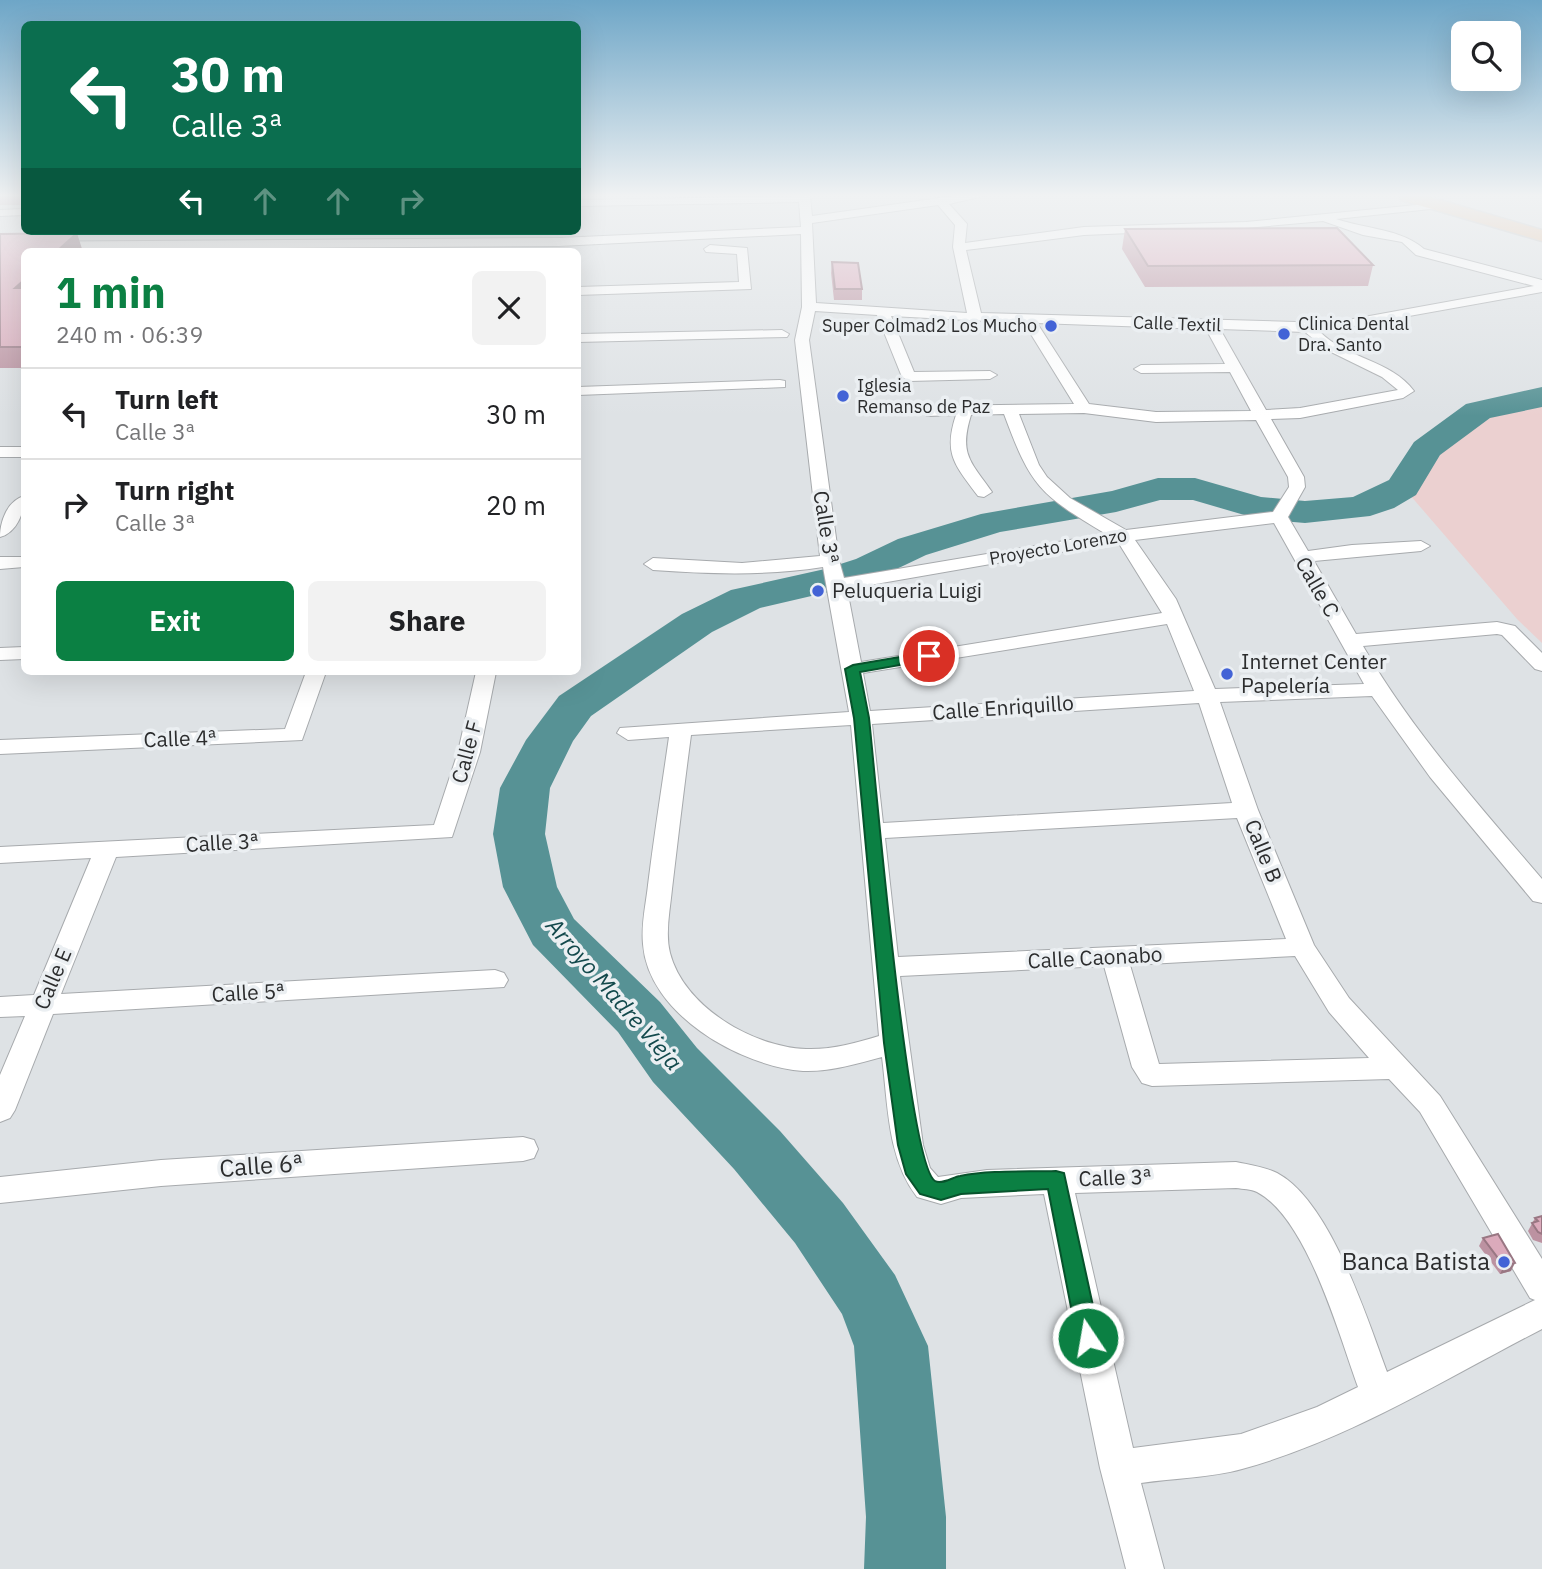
<!DOCTYPE html>
<meta charset="utf-8">
<style>
body{margin:0;font-family:"IBM Plex Sans",sans-serif;background:#f2f2f2;color:#202124;height:100vh;display:flex;flex-direction:column;font-size:26px;white-space:nowrap}
*{box-sizing:border-box;margin:0}
p{font-size:23px;color:#757577}
.icon{flex:none;width:38px;height:38px;fill:none;stroke:currentColor;stroke-width:2;stroke-linecap:round;stroke-linejoin:round}
.map{position:relative;flex:1;overflow:hidden}
.drawer{position:absolute;left:21px;top:248px;width:560px;height:427px;display:flex;flex-direction:column;background:#fff;border-radius:10px;box-shadow:0 7px 28px #0002}
.drawer>*{flex:none}
.hud{position:absolute;left:21px;top:21px;width:560px;height:214px;border-radius:10px;box-shadow:0 7px 28px #0002;background:#0b6e4f;color:#fff;overflow:hidden}
.fabs{position:absolute;left:1451px;top:21px;display:grid;gap:14px}
.fabs a{display:grid;place-items:center;width:70px;height:70px;border-radius:10px;background:#fff;box-shadow:0 7px 28px #0002;font-size:35px}
.pin{position:absolute;display:grid;place-items:center;width:60px;height:60px;color:#fff;margin:-30px;border:4px solid #fff;border-radius:50%;box-shadow:0 2px 7px #0007}
.me{position:absolute;width:77px;margin:-38px;rotate:348deg;stroke-linejoin:round;filter:drop-shadow(0 0 5px #0008)}
.turn{display:flex;align-items:center;gap:24px;height:147px;padding:0 35px;font-size:32px}
.turn .icon{width:91px;height:91px;stroke-width:2.5}
.turn b{display:block;font-size:49px;line-height:60px}
.lanes{display:flex;align-items:center;height:66px;padding:0 35px;background:#0003;justify-content:center;gap:35px;direction:ltr}
.lanes .off{opacity:.35}
.round{display:grid;place-items:center;flex:none;width:74px;height:74px;border-radius:10px;background:#f2f2f2}
.head{display:flex;align-items:center;justify-content:space-between;height:119px;padding:0 35px}
h1{font-size:42px;font-weight:800;line-height:52px;color:#0b8043}
.cta{display:flex;gap:14px;margin-top:auto;padding:14px 35px}
.cta a{flex:1;height:80px;border-radius:10px;background:#0b8043;color:#fff;font-size:28px;font-weight:800;line-height:80px;text-align:center}
.cta a+a{background:#f2f2f2;color:#202124}
ul{padding:0;list-style:none}
li{display:flex;align-items:center;gap:21px;height:91px;padding:0 35px;border-top:2px solid #e0e0e0}
li div{flex:1}
li b{display:block;font-size:26px}
li em{font-style:normal}
.map>svg:first-child{display:block}
.industrial{fill:#ebd0d0}
.lines{fill:none;stroke-linecap:round;stroke-linejoin:round}
.river{fill:#579295;fill-rule:evenodd}
.minor-casing{stroke:#a7aaad;stroke-width:2}
.primary-casing{stroke:#c0c0c0;stroke-width:3}
.minor{fill:#fff;fill-rule:evenodd}
.primary{fill:#e5bd9c;fill-rule:evenodd}
.wall{fill:#bc92a1}
.shaded-wall{fill:#997783}
.building{fill:#dbaabb;stroke:#997783;stroke-width:2}
.route{fill:#0b8043;stroke:#07532c;stroke-width:2}
.poi-dot{fill:#4363d6;stroke:#ebeff2;stroke-width:2.5}
.labels{text-anchor:middle;stroke-width:7;stroke-linejoin:round;paint-order:stroke}
.far-street-label{font-size:18px;fill:#2c2d2e;stroke:#ebeff2}
.far-poi-label{font-size:18px;fill:#2c2d2e;stroke:#ebeff2;text-anchor:start}
.street-label{font-size:21px;fill:#2c2d2e;stroke:#ebeff2}
.poi-label{font-size:21px;fill:#2c2d2e;stroke:#ebeff2;text-anchor:start}
.water-label{font-size:23px;font-style:italic;fill:#13494c;stroke:#ebeff2}
.near-street-label{font-size:24px;fill:#2c2d2e;stroke:#ebeff2}
.near-poi-label{font-size:24px;fill:#2c2d2e;stroke:#ebeff2;text-anchor:end}
</style>
<div class="map">
<svg width="1542" height="1569" viewBox="0 0 1542 1569">
<rect width="100%" height="100%" fill="#dee2e5"/>
<path class="industrial" d="M1542,397V643L1517,619L1403,487L1426,449L1463,420L1500,404Z"/>
<g class="lines">
<path class="river" d="M1542,387V407L1490,418L1440,455L1416,495L1394,508L1370,516L1305,523L1258,519L1193,500H1160L1116,512L1000,532L926,555L884,575L850,587L760,608L712,632L591,716L573,741L550,788L545,834L557,887L574,919L660,1002L697,1048L780,1131L843,1203L895,1275L928,1346L946,1517V1569H864L866,1517L854,1346L842,1314L795,1243L734,1169L653,1082L618,1032L533,945L503,887L493,834L500,788L526,740L559,696L682,614L731,590L825,569L856,559L898,539L981,514L1112,491L1158,478H1195L1261,497L1305,501L1353,497L1389,480L1414,442L1466,404Z"/>
<defs>
<path id="minor" d="M810,196L812,216L954,196H984L949,204L967,224L965,243L1084,227L1246,222L1436,203L1440,204V208L1336,219C1365,229 1402,229 1424,249L1542,280V292L1320,332C1347,359 1391,360 1414,391L1403,398L1300,418L1271,419L1304,477L1305,487L1288,517L1308,551L1352,545L1421,541L1430,546L1421,551L1314,561L1356,634L1497,622L1515,626L1542,653V671L1535,669L1502,635L1497,634L1363,646C1412,731 1478,804 1542,879V903L1533,901L1430,777L1372,696L1220,702L1258,810L1314,945L1349,998L1440,1096L1542,1259V1329C1445,1379 1348,1440 1242,1469C1211,1478 1174,1478 1141,1483L1164,1569H1126L1100,1468L1044,1194L961,1198L941,1204L917,1197C887,1158 888,1104 882,1057C856,1064 830,1072 803,1071C740,1066 648,1014 643,944C641,924 646,904 648,885C654,836 662,786 669,737L628,740L617,733L620,728L849,712L823,567C766,576 710,574 653,570L644,564L653,558L742,563L820,556L795,340L802,307L801,234L559,246L0,250V242L559,238L801,227L799,202L578,206V200ZM938,205L955,225L953,247L967,313L816,303L812,223ZM1323,221L1363,235L1402,242L1416,255L1534,286L1331,323L981,313L966,250L1084,235L1246,228ZM815,311L877,315L902,377L909,381L990,379L997,375L990,371L914,372L891,316L1024,323L1074,404L927,406L919,411L927,416L956,415C943,454 955,465 978,496L984,497L992,492C970,461 959,454 971,415L1004,414C1031,487 1039,494 1106,534L844,578L839,560L809,340ZM1037,323L1206,329L1225,364L1141,365L1134,369L1141,373L1230,372L1251,411L1156,412L1089,404ZM1220,329L1305,332L1327,350L1382,377L1398,390L1300,408L1266,410ZM1084,413L1156,422L1256,420L1288,477L1289,487L1273,512L1126,530L1070,498L1047,477L1039,465L1019,414ZM1274,523L1364,684L1215,689L1176,599L1135,540ZM1118,542L1162,613L861,662L847,589ZM1167,624L1194,691L870,711L863,673ZM1199,703L1232,803L883,823L872,724ZM851,725L879,1036C856,1043 831,1050 806,1049C753,1047 684,1007 670,953C665,933 670,910 672,889C678,838 684,787 691,735ZM1237,818L1286,939L898,957L885,838ZM1295,956L1329,1012L1369,1058L1159,1064L1130,965ZM1104,966L1132,1067L1142,1083L1152,1086L1389,1079L1420,1112L1530,1298L1535,1300L1387,1372C1367,1318 1330,1201 1277,1173C1265,1167 1250,1165 1236,1162L987,1170L938,1177L930,1168L923,1145L900,976ZM1236,1188C1243,1189 1251,1189 1257,1192C1307,1218 1339,1335 1358,1387L1317,1407L1241,1434L1133,1448L1075,1193Z
M24,209V215L0,216V210Z
M710,245L747,248L751,289L578,295V287L739,282L737,254L706,252L704,249Z
M782,330L789,334L787,337L578,342V334Z
M780,380L785,381V387L578,395V387Z
M0,447H24V457H0Z
M24,496C25,511 17,533 0,537C0,522 7,501 24,496Z
M0,557H24V567L0,569Z
M24,647V659L0,660V648Z
M306,672H326L302,740L0,754V740L285,729Z
M476,672H496L480,752L452,837L116,857L61,994L495,970L504,973L508,980L504,987L53,1014L15,1110L10,1118L0,1122V1075L25,1016L0,1017V997L34,995L91,858L0,863V847L434,825L458,752Z
M523,1137L534,1140L538,1149L534,1158L523,1161L161,1186L0,1203V1177L161,1160Z"/>
<path id="primary" d="M1399,196H1426L1542,230V241L1401,200Z"/>
</defs>
<use href="#minor" class="minor-casing"/>
<use href="#primary" class="primary-casing"/>
<use href="#minor" class="minor"/>
<use href="#primary" class="primary"/>
</g>
<path class="wall" d="M0,196H24V205H0Z
M1125,229L1373,265L1368,286L1145,287L1122,249Z
M0,234L24,252V368H0Z
M832,262L862,289V300H834L831,273Z
M1542,1216V1243L1533,1240L1528,1231L1535,1218Z
M1483,1238L1511,1271L1500,1274L1479,1246Z"/>
<path class="shaded-wall" d="M77,233L83,252H56Z
M24,280V305L15,288Z
M1515,1263L1511,1271L1500,1274L1504,1266Z"/>
<path class="building" d="M1337,228L1373,265L1148,266L1125,229Z
M77,233L56,252H24V280L15,288H24V347H0V234Z
M832,262L858,263L862,289H835Z
M1542,1216V1234L1538,1232L1532,1223L1538,1221L1535,1218Z
M1498,1234L1515,1263L1504,1266L1483,1238Z"/>
<linearGradient id="sky" x2="0" y2="1"><stop stop-color="#6ea6c7"/><stop offset="0.47" stop-color="#f0f2f3"/><stop offset="1" stop-color="#f0f2f3" stop-opacity="0"/></linearGradient>
<rect width="1542" height="416" fill="url(#sky)"/>
<path class="route" d="M929,652L934,653V659L860,672L869,718C875,773 908,1165 935,1181C942,1185 953,1177 960,1176C991,1170 1025,1172 1056,1171L1064,1173L1100,1338L1097,1346L1088,1349L1080,1346L1077,1338L1048,1189L961,1194L941,1200L920,1194L906,1174L898,1145L884,1043L854,718L845,669L853,665Z"/>
<g class="poi-dot">
<circle cx="1051" cy="326" r="7"/>
<circle cx="1284" cy="334" r="7"/>
<circle cx="843" cy="396" r="7"/>
<circle cx="818" cy="591" r="7"/>
<circle cx="1227" cy="674" r="7"/>
<circle cx="1504" cy="1262" r="7"/>
</g>
<g class="labels">
<g class="far-street-label">
<text transform="translate(1177 324) rotate(2)" y="6">Calle Textil</text>
<text transform="translate(1058 547) rotate(-10)" y="6">Proyecto Lorenzo</text>
</g>
<g class="far-poi-label">
<text x="1298" y="330">Clinica Dental<tspan x="1298" dy="21">Dra. Santo</tspan></text>
<text x="1037" y="332" text-anchor="end">Super Colmad2 Los Mucho</text>
<text x="857" y="392">Iglesia<tspan x="857" dy="21">Remanso de Paz</tspan></text>
</g>
<g class="street-label">
<text transform="translate(826 527) rotate(81)" y="7">Calle 3ª</text>
<text transform="translate(1317 587) rotate(60)" y="7">Calle C</text>
<text transform="translate(1003 708) rotate(-4)" y="7">Calle Enriquillo</text>
<text transform="translate(180 739) rotate(-2)" y="7">Calle 4ª</text>
<text transform="translate(467 752) rotate(-75)" y="7">Calle F</text>
<text transform="translate(222 843) rotate(-3)" y="7">Calle 3ª</text>
<text transform="translate(1263 851) rotate(68)" y="7">Calle B</text>
<text transform="translate(1095 958) rotate(-3)" y="7">Calle Caonabo</text>
<text transform="translate(53 979) rotate(-67)" y="7">Calle E</text>
<text transform="translate(248 993) rotate(-3)" y="7">Calle 5ª</text>
<text transform="translate(1115 1178) rotate(-2)" y="7">Calle 3ª</text>
</g>
<g class="poi-label">
<text x="832" y="598">Peluqueria Luigi</text>
<text x="1241" y="669">Internet Center<tspan x="1241" dy="24">Papelería</tspan></text>
</g>
<g class="water-label">
<text transform="translate(614 994) rotate(49)" y="8">Arroyo Madre Vieja</text>
</g>
<g class="near-street-label">
<text transform="translate(261 1166) rotate(-4)" y="8">Calle 6ª</text>
</g>
<g class="near-poi-label">
<text x="1490" y="1270">Banca Batista</text>
</g>
</g>
</svg>
<div class="fabs">
<a><svg class="icon" aria-label="search" viewBox="0 0 24 24"><circle cx="10" cy="10" r="6"/><path d="M15 15l6 6"/></svg></a>
</div>
<div class="pin" style="left:929px;top:656px;background:#d93025"><svg class="icon" aria-label="arrive" viewBox="0 0 24 24"><path d="M6 21V4h12l-3 4 3 4H6"/></svg></div>
<svg class="me" style="left:1088px;top:1338px" viewBox="-20 -20 40 40"><circle r="17" fill="#0b8043" stroke="#fff" stroke-width="3"/><path d="M0-11L8 9 0 5-8 9z" fill="#fff"/></svg>
<div class="hud">
<div class="turn"><svg class="icon" aria-label="left" viewBox="0 0 24 24"><path d="M17 20v-9H6M10 6l-5 5 5 5"/></svg><div><b>30 m</b>Calle 3ª</div></div>
<div class="lanes"><svg class="icon" aria-label="left" viewBox="0 0 24 24"><path d="M17 20v-9H6M10 6l-5 5 5 5"/></svg><svg class="icon off" aria-label="ahead" viewBox="0 0 24 24"><path d="M12 20V5M6 11l6-6 6 6"/></svg><svg class="icon off" aria-label="ahead" viewBox="0 0 24 24"><path d="M12 20V5M6 11l6-6 6 6"/></svg><svg class="icon off" aria-label="right" viewBox="0 0 24 24"><path d="M7 20v-9h11M14 6l5 5-5 5"/></svg></div>
</div>
<section class="drawer">
<div class="head"><div><h1>1 min</h1><p>240 m · 06:39</p></div><a class="round"><svg class="icon" aria-label="close" viewBox="0 0 24 24"><path d="M6 6l12 12M18 6L6 18"/></svg></a></div>
<ul>
<li><svg class="icon" aria-label="left" viewBox="0 0 24 24"><path d="M17 20v-9H6M10 6l-5 5 5 5"/></svg><div><b>Turn left</b><p>Calle 3ª</p></div><em>30 m</em></li>
<li><svg class="icon" aria-label="right" viewBox="0 0 24 24"><path d="M7 20v-9h11M14 6l5 5-5 5"/></svg><div><b>Turn right</b><p>Calle 3ª</p></div><em>20 m</em></li>
</ul>
<div class="cta"><a>Exit</a><a>Share</a></div>
</section>
</div>
